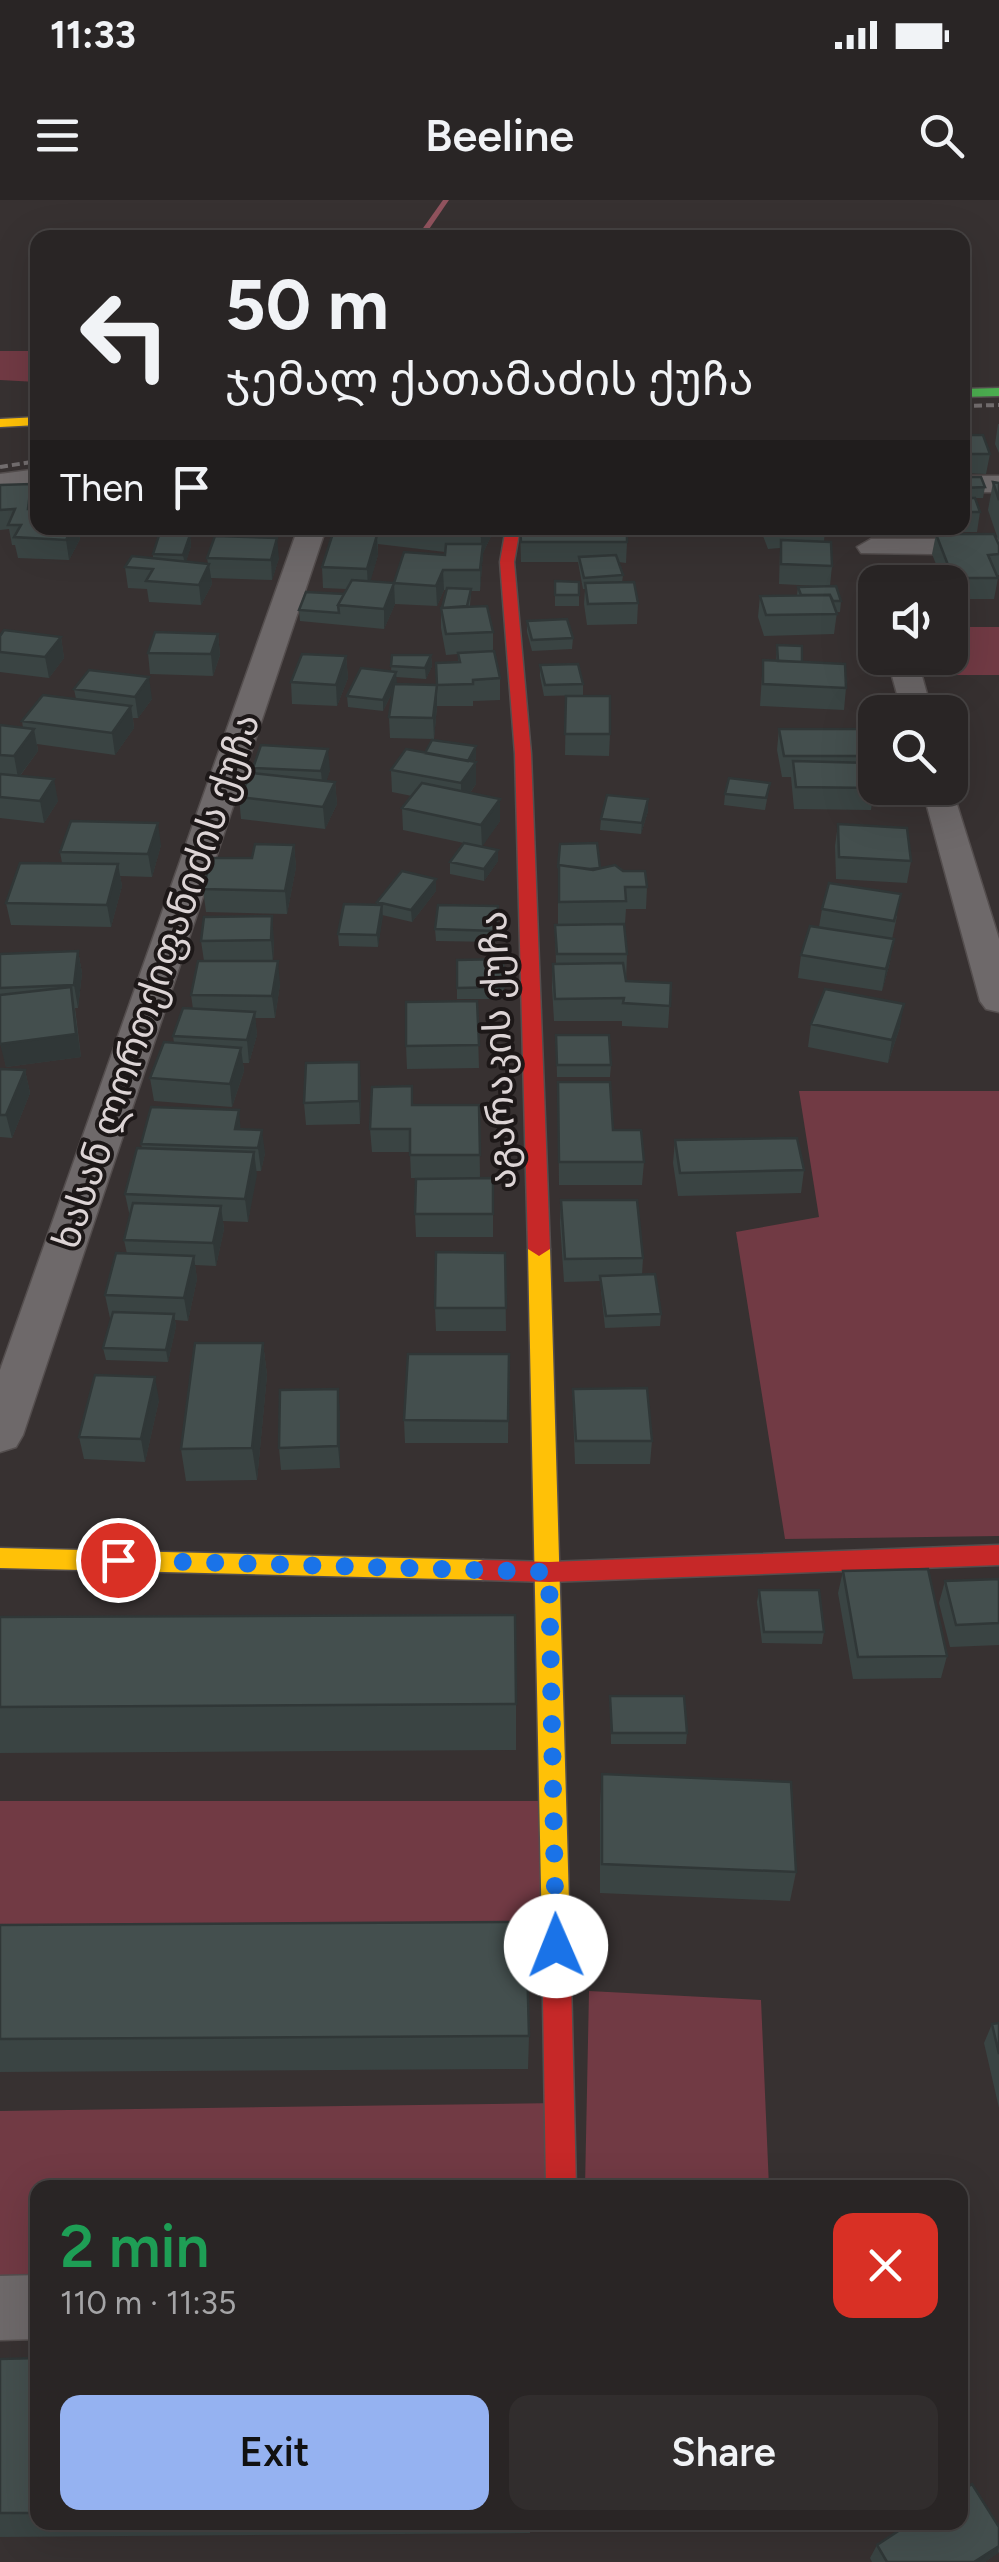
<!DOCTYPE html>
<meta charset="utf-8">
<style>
body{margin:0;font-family:Figtree,"Noto Sans Georgian",sans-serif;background:#312d2d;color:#f1f3f6;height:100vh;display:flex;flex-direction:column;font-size:38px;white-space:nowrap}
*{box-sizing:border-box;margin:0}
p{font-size:32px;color:#a5a5a7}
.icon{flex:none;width:55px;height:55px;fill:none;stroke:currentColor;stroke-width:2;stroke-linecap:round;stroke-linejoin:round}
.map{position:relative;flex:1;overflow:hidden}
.side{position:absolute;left:30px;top:1980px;width:938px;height:350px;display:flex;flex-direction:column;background:#292525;border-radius:20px;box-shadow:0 10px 40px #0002,0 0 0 2px #454242}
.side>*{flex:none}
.banner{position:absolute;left:30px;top:30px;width:940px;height:305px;border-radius:20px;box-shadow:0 10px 40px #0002,0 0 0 2px #454242;background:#292525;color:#f1f3f6;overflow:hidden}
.buttons{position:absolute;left:858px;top:365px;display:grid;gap:20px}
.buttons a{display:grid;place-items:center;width:110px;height:110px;border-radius:20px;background:#292525;box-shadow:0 10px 40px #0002,0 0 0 2px #454242;font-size:50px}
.pin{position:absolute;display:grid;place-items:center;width:85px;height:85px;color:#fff;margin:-42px;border:5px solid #fff;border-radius:50%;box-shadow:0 2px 10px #0007}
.me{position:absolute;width:110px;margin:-55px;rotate:359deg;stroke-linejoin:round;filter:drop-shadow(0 0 8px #0008)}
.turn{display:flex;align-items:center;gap:35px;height:210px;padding:0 30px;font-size:45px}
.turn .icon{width:130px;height:130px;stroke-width:2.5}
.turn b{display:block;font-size:70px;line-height:85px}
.then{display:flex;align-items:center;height:95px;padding:0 30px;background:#0003;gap:20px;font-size:38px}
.round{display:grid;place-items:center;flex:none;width:105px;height:105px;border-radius:20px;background:#312d2d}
.summary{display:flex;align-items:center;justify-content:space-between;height:170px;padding:0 30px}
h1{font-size:60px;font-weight:600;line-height:75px;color:#1e9e55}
.action{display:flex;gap:20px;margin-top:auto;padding:20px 30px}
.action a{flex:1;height:115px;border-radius:20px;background:#95b2f1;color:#111;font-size:40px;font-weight:600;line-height:115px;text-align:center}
.action a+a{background:#312d2d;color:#f1f3f6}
.status{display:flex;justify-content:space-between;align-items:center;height:70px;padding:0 50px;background:#292525;direction:ltr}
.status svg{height:28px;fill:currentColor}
header{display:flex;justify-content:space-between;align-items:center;height:130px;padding:0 30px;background:#292525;font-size:45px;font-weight:600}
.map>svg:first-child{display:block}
.green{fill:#713a44}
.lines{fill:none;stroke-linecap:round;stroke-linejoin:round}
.stream{fill:#91535e;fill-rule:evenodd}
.street-casing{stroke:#544e4e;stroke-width:3}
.fast-casing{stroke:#544e4e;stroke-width:3}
.slow-casing{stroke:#544e4e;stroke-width:3}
.jam-casing{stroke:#544e4e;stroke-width:3}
.street{fill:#6e696a;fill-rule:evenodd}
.fast{fill:#4caf50;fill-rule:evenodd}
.slow{fill:#ffc107;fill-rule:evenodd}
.jam{fill:#c62828;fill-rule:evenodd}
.rail{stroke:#736e6f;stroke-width:4;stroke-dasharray:8 4;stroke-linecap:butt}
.wall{fill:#3a4443;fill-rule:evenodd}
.shaded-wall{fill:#303737}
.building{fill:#444f4e;stroke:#303737;stroke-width:2.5}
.route{stroke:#1a73e8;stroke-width:18;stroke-dasharray:0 32.4}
.labels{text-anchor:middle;stroke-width:8;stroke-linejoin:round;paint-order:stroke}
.street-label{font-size:38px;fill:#dcd4d5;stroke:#1d1818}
</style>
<div class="status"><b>11:33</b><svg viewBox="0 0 49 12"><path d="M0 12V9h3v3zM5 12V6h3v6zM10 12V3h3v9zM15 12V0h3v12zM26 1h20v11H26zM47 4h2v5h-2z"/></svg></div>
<header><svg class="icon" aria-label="menu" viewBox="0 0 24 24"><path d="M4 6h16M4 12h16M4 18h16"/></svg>Beeline<svg class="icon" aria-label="search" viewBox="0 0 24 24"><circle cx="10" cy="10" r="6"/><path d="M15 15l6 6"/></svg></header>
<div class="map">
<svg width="999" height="2362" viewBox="0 0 999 2362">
<rect width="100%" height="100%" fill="#373131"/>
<path class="green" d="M0,151H37V182L0,180Z
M950,427H999V475H942L936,458H950Z
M799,891H999V1336L785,1339L736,1032L819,1017Z
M0,1601H553L556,1745L0,1738Z
M589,1791L761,1800L769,1987L585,1988Z
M559,1903L561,1987L38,1988L37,2107L0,2108V1911Z"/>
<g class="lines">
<path class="stream" d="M443,0H449L423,38H416Z"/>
<defs>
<path id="street" d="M38,269V285L0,290V274Z
M962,276H999V292H962Z
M298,328H326L23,1235L16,1247L0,1252V1170Z
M871,339H999V355L861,353L857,347Z
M887,458H917L932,512H902Z
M950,582L999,739V812L986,809L980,801L922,588H950Z
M38,2075V2139L0,2140V2076Z"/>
<path id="fast" d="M999,188V196L962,197V189Z"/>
<path id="slow" d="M38,217V225L0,227V219Z
M539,1042L550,1049L570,1736L566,1745L556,1749L546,1745L542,1736L528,1049Z
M0,1348L483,1360L492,1363L495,1370L492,1377L483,1380L0,1368Z"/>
<path id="jam" d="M506,328H520L514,362L531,554L550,1049L539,1056L528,1049L515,554L500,362Z
M999,1345V1365L549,1382L483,1380L474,1377L471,1370L474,1363L483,1360L549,1362Z
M556,1723L566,1727L570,1736L576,1988H546L542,1736L546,1727Z"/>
</defs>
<use href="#street" class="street-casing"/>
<use href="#fast" class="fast-casing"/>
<use href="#slow" class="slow-casing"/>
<use href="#jam" class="jam-casing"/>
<use href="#street" class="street"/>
<use href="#fast" class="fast"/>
<use href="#slow" class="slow"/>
<use href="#jam" class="jam"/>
<path class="rail" d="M962,206L999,205
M0,267L38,261"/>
</g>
<path class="wall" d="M962,221L965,226L964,235L990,254L986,274L962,273Z
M998,224H999V253L995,244Z
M962,277L985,287L983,298H966L980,312L977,332H922L921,328H962Z
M993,282L999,283V342L988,310Z
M31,284L34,303L33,309L38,328H92L91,331L79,332L80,339L69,360L18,358L15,345H12L9,329L0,330V285Z
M354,328H493V332L483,353L480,391H471L470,406L493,432V451L500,478V500L473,501V506H437L436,463L458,462V454L446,455L441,428V408L446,390H444L437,406L395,404L384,429L300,421L299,410L344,394L347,389L323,388L322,367L354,334ZM378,344L445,352V355L394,383L370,381L378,355Z
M520,328L627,342L626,363L618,362L623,375L622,383L638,403L637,424L587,425L584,404L585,389H583L578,362H521Z
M760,328H825L824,342L832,366L830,386L841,401L840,412H837L834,434L764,436L758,417L760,396L797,395L798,387L818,386L779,384L780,348L768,349Z
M936,334L999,345V375H997L998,378L994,399H961L964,404L960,424L950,425V382H943L932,354Z
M190,335L191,346L186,361L208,364L207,358H279L272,380L211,378L212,384L201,405L149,402L147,389L128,388L125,367L153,358V354Z
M887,370L938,381V382H886Z
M555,381L579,382V406H555Z
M527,421L573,438L572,449L532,451L527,432Z
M218,434L220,455L213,476L150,474L148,453Z
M0,436L61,437L64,458L49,478L0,472Z
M777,445L846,488L844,510L760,506L763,460L776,461Z
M392,455H431L432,466L426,479L396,477V484L437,485V506L434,539L390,538L389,517L393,491L383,511L348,507L347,496L391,471Z
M346,456L348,478L337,506L292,504L291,482Z
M540,465L583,484V495L544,496L540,476Z
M74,489L152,499L138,518H133L134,528L115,555L37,544L38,551L20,576L58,601L44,623L0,618V525L23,528L22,521L76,499Z
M566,496L610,534L609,556L565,555Z
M779,529L875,554L872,577L874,588L871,610L794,609L791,577H782L777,550Z
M425,553L476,558L474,562L476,584L470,593L500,621L482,646L498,661L484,681L450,674V662L464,643L403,630L402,608L412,596L392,592L391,570Z
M253,568L330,570L326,581L335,582L337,604L325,629L241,619L239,597L254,573Z
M770,583L765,610L724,605L725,594Z
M648,599V611L641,634L600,630L601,619Z
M838,624L911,661L907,683L836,679L835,646Z
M560,644L600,668L647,687L646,709H626L625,724H558V680Z
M161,645L152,677L120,676L122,686L111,727L11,725L6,703L62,663L60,652Z
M294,645L296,667L287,714L206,712L203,689L252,658Z
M436,691L412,722L382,715L378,747L339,746L338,734L377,705V702Z
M822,709L897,716L892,739L890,762L882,791L798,778L801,755L819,727Z
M498,718L496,742L436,741L435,729Z
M555,725L627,754L626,781L671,783L668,828L622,826V821H554L552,787L553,764H556Z
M274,739L273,761L280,784L275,818H255L257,835L249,863H243L244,871L232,907L154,901L150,878L174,843L173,836L193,809L191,795L204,761L201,741Z
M78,751L82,773L78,808H75L81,857L6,867L0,838V754Z
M503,759L504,799H457V760Z
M477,801L479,868L407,869L406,846Z
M811,824L900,827L888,863L808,847Z
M556,835L611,865L610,877H557Z
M0,869L25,870L30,893L12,938L0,937Z
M558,882L613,930L644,962L642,985H559Z
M361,885L360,924L306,925L304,903Z
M412,886L413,905H479L480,978H411L410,952H372L370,929Z
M241,929L265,953L261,971H256L248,1022L223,1021L224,1029L216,1066L195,1065L197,1079L188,1121L175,1120L176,1126L168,1162L106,1160L103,1148L111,1118H110L105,1095L127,1054L124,1040L130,1017L125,994L142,948L141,944Z
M675,940L804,970L801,993L678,996L673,963Z
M493,978V1037H416L415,1014Z
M561,1000L643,1058L642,1075L661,1114L660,1126L605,1128L600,1081L564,1082L560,1023Z
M505,1053L506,1131H436L435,1108Z
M263,1143L267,1175L257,1280L186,1281L181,1249Z
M509,1154L508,1243H405L404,1220Z
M573,1189L652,1241L650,1264H575L573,1212Z
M159,1200L145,1262L84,1259L79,1237Z
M340,1211V1268L281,1270L279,1248Z
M843,1371L947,1456L941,1478L853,1479L838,1393Z
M999,1379V1445L950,1447L939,1403L945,1381Z
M759,1390L824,1432L822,1444L762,1443L757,1402Z
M0,1417L516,1504V1550L0,1553Z
M610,1496L687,1533L686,1544H611Z
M602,1574L796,1672L790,1701L600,1693V1604Z
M0,1725L529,1836L528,1869L0,1872Z
M999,1823V1908L984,1843L992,1824Z
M38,2158V2322H530V2333L0,2337V2159Z
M999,2327V2352L985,2362H872L870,2358L877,2345Z"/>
<path class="shaded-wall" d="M31,284L34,303L31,329L28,309Z
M73,328H78L80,339L69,360L66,340Z
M485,328H493V332L483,353L480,391L481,336Z
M190,335L191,346L185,365L183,355Z
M377,335L378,355L368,390L367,369Z
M277,338L279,358L272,380L271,360Z
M209,364L212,384L201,405L199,385Z
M443,370L444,390L437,406L436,386Z
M394,383L395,404L384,429V409Z
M218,434L220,455L213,476L211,454Z
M61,437L64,458L49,478L45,457Z
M431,455L432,466L426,479L425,468Z
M346,456L348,478L337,506L336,485Z
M396,472L397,483L383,511V500Z
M149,477L152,499L138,518L135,497Z
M437,485V506L434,539L433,518Z
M131,506L134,528L115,555L112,533Z
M34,529L38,551L18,578L14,556Z
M476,546V558L467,574L476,562V584L461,605V583L466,565Z
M328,549L330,570L323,593L321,571Z
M54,579L58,601L44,623L40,601Z
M335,582L337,604L325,629L323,607Z
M500,599V621L482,647L481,625Z
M648,599V611L641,634L642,623Z
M158,623L161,645L152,677L148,654Z
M294,645L296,667L287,714L285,691Z
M498,650V661L484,681V669Z
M118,664L122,686L111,727L107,705Z
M436,679V691L412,722L411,710Z
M382,705L383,717L378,747L377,735Z
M272,716L274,739L273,763L271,740Z
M894,739L890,762L882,791L886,769Z
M78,751L82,773L78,808L74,785Z
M278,761L280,784L275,818L272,796Z
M71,787L81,857L6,867L0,844Z
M904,804L900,827L888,863L892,840Z
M255,812L257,835L249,863L247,840Z
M241,848L244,871L232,907L230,884Z
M359,862L361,885L360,924L359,901Z
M25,870L30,893L12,938L6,915Z
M239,910L241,933L235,929Z
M262,930L265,953L261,971L258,948Z
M254,952L257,975L248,1022L245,999Z
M221,1006L224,1029L216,1066L213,1043Z
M194,1056L197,1079L188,1121L184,1098Z
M174,1114L176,1126L168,1162L166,1150Z
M263,1143L267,1175L257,1280L252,1248Z
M155,1177L159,1200L145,1262L141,1239Z
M338,1189L340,1211V1268L338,1246Z
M999,2346L998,2353L985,2362H974Z"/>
<path class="building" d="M962,235H983L990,254H962Z
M962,277H981L985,287L962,288Z
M993,282L999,283V300Z
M31,284L28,309H38V328H73L66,340L14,337L21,325H8L15,309L0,310V285Z
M962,290L966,298H975L980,312H962Z
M406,328H485L481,336Z
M520,328H627V342H521Z
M333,333L377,335L367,369L322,367Z
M936,334H994L999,345V354L988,355L998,378H953Z
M159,335H190L183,355L153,354Z
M215,336L277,338L271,360L207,358Z
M781,340L831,342L832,366L781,364Z
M446,344H483L480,370H443L436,386L394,383L384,409L338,405L352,380L394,383L404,352L445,355Z
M616,355L623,375L584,378L579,357Z
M132,356L209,364L199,385L146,381L153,369L125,367Z
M933,369L938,381L892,382L887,370Z
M555,381L579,382V395H555Z
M634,382L638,403L588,404L585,383Z
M950,384H954L964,404H950Z
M836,386L841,401H833L830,395H801L798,387Z
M447,388L471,389L467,406L442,408Z
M306,392L344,394L338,405L339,413L299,410Z
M830,395L837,414L766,415L760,396Z
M487,406L493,432L446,434L441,408Z
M567,419L573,438L532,440L527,421Z
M4,430L61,437L45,457L0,452V436Z
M155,432L218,434L211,454L148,453Z
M777,445L802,446V462L778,461Z
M494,451L500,478L473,480V484L437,485L436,463L460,462L458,453Z
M302,454L346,456L336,485L291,482Z
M392,455H431L425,468L391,466Z
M763,460L845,464L846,488L763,484Z
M578,464L583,484L545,485L540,465Z
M361,468L396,472L383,500L347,496Z
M89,470L149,477L135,497L74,489Z
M394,484L437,485L433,518L389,517Z
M43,495L131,506L112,533L22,521Z
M566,496H610V534H565Z
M0,525L34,529L14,556L0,555Z
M779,529H869L875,556H784Z
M432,540L476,546L468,561L425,553Z
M261,545L328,549L321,571L253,568Z
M406,549L476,562L461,583L391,570Z
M793,561L870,563L874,588L796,587Z
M252,573L335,582L323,607L239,597Z
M0,574L54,579L40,601L0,597Z
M729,578L770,583L766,598L725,594Z
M422,583L500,599L481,625L402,608Z
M607,595L648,599L642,623L601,619Z
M71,621L158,623L148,654L60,652Z
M838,624L907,628L911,661L839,657Z
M464,643L498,650L484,669L450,662Z
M597,643L600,668L590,669L559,665L558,668L560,644Z
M255,644L294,645L285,691L203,689L211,658H252Z
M20,663L118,664L107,705L6,703Z
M559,665L593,670L615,665L623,671H645L647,687H625L626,701L559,702Z
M402,671L436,679L411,710L377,702Z
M829,683L901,694L894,721L822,709Z
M344,704L382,705L377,735L338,734Z
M438,705L498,706L496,731L435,729Z
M272,716L271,740L201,741L204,717Z
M624,724L627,754H557L555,725Z
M810,726L894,739L886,769L801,755Z
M78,751L74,785L0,788V754Z
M503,759L504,787L457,788V760Z
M198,761H278L272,796L191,795Z
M623,763L626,781L671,783L670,806L623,803L624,798L555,799L553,764Z
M71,787L76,834L0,844V795Z
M825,789L904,804L892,840L811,824Z
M477,801L479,845L406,846V802Z
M183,808L255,812L247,840L173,836Z
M556,835H609L611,865H557Z
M164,842L241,848L230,884L150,878Z
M359,862V901L304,903L306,863Z
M0,869L25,870L6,915H0Z
M558,882H610L613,930H641L644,962H559Z
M412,886V905H479L480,955H410V929H370L372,887Z
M151,907L239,910L235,929L262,930L258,948L141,944Z
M797,938L804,970L680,973L675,940Z
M137,948L254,952L245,999L125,994Z
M493,978V1014H415L416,979Z
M561,1000H637L643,1058L565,1059Z
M133,1003L221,1006L213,1043L124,1040Z
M436,1052L505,1053L506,1108H435Z
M116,1053L194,1056L184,1098L105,1095Z
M655,1074L661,1114L606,1116L600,1076Z
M113,1112L174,1114L166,1150L103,1148Z
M195,1143H263L252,1248L181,1249Z
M408,1154H509L508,1221L404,1220Z
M95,1175L155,1177L141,1239L79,1237Z
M647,1188L652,1241H576L573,1189Z
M338,1189V1246L279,1248L280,1190Z
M928,1369L947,1456L858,1457L843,1371Z
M999,1379V1423L956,1425L945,1381Z
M759,1390H819L824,1432H764Z
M515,1415L516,1504L0,1507V1417Z
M610,1496H684L687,1533H612Z
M602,1574L791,1582L796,1672L602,1664Z
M526,1722L529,1836L0,1839V1725Z
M999,1823V1854L992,1824Z
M38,2158V2313H0V2159Z
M972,2284L999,2327V2346L974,2362H887L877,2345L912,2322H960V2292Z"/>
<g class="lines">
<path class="route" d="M118,1360L549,1372L556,1746"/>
</g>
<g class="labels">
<g class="street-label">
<text transform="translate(156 781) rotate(-71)" y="13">ხასან ლორთქიფანიძის ქუჩა</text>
<text transform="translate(498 850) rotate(-92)" y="13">აგარაკის ქუჩა</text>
</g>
</g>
</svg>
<div class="buttons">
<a><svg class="icon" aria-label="sound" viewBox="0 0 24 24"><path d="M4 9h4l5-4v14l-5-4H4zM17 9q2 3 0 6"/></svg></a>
<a><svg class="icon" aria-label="search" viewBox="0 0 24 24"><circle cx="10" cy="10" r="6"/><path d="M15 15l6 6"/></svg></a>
</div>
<div class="pin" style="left:118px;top:1360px;background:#d93025"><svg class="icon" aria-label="arrive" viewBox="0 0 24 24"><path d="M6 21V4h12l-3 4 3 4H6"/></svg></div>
<svg class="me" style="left:556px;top:1746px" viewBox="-20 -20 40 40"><circle r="19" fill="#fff"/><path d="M0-13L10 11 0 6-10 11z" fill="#1a73e8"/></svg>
<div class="banner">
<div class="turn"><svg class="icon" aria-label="left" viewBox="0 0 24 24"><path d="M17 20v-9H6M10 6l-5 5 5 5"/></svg><div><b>50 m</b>ჯემალ ქათამაძის ქუჩა</div></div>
<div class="then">Then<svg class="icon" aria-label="arrive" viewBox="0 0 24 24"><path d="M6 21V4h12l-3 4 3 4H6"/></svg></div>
</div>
<section class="side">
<div class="summary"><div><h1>2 min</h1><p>110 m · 11:35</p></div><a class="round" style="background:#d93025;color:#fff"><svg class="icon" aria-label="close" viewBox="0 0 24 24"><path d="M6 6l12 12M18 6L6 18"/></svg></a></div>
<div class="action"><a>Exit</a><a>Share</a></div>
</section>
</div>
